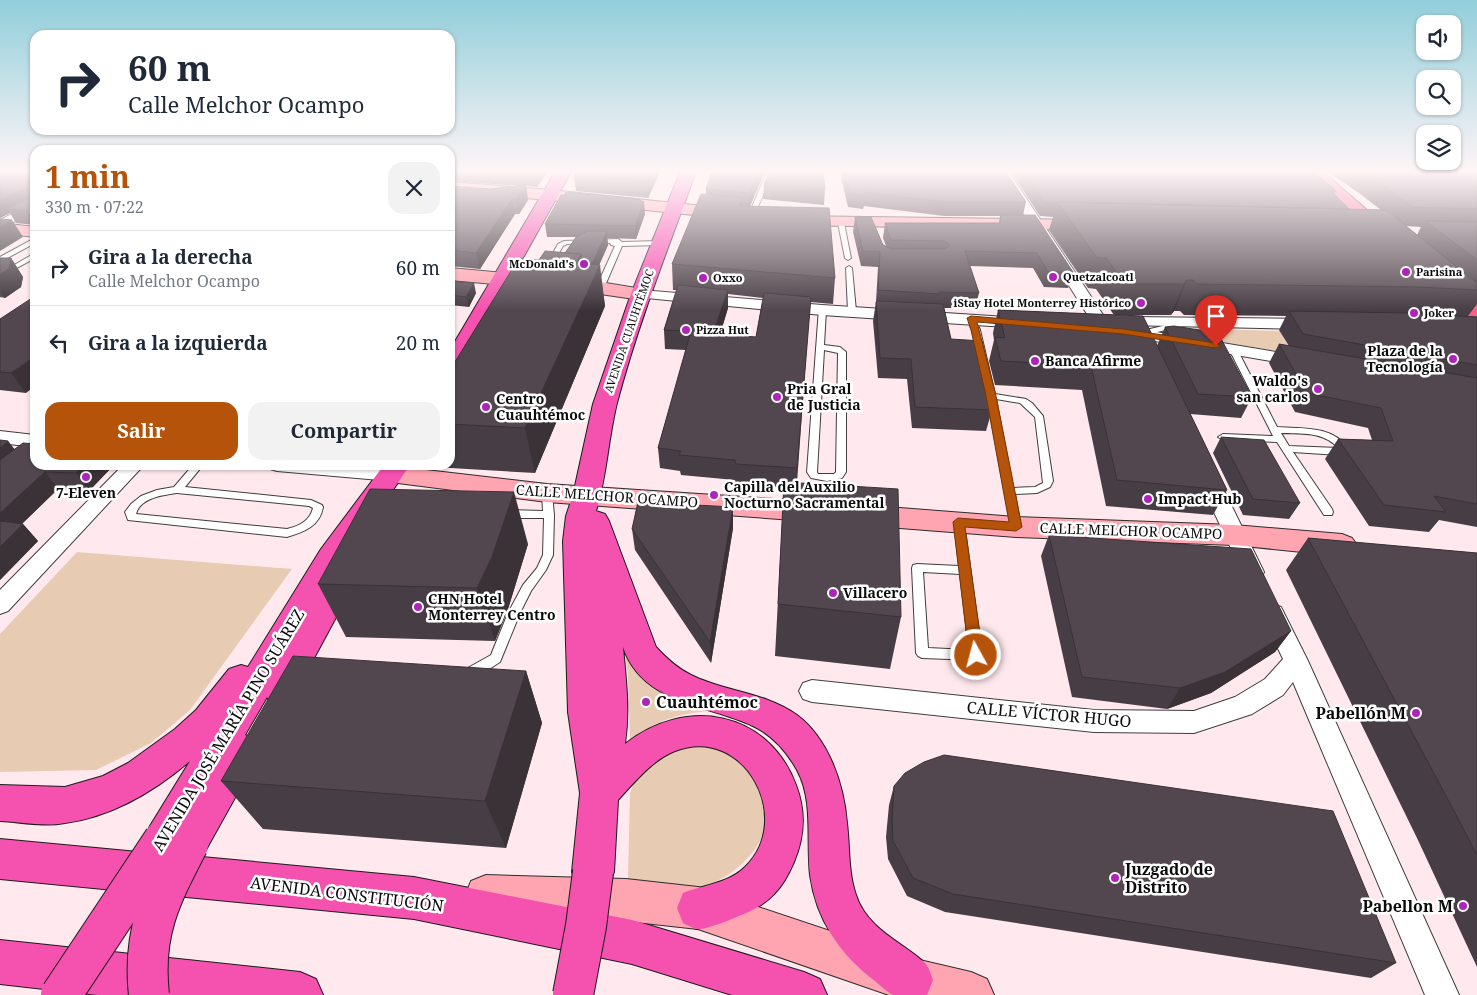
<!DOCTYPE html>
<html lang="es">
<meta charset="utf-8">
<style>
body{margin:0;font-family:"Noto Serif",serif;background:#f2f2f3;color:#1f2937;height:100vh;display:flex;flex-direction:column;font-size:19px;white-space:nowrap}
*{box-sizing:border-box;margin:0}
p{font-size:16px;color:#747a83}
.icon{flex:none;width:28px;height:28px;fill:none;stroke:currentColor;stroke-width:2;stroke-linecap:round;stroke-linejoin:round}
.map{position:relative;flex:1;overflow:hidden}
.side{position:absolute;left:30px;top:145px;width:425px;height:325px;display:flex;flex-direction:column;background:#fff;border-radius:15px;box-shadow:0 1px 4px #0004}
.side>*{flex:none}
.banner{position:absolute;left:30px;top:30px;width:425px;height:105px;border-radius:15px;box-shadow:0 1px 4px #0004;background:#fff;color:#1f2937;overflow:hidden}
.tools{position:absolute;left:1416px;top:15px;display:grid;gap:10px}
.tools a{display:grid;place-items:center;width:45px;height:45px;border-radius:10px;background:#fff;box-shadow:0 1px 4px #0004;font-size:25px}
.pin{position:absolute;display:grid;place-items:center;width:42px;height:42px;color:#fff;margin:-51px -21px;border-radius:50% 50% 50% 0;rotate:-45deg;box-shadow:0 0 5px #0007}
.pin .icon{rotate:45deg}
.me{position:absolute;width:55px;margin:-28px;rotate:353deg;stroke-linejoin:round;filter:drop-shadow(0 0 4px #0008)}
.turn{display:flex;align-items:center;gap:18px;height:105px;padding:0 15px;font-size:22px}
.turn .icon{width:65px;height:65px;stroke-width:2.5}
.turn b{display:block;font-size:35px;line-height:42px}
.round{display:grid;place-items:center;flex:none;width:52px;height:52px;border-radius:15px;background:#f2f2f3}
.overview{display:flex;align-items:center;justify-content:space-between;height:85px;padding:0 15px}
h1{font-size:30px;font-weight:700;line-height:38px;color:#b45309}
.cta{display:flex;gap:10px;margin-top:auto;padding:10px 15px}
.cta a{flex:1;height:58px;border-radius:15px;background:#b45309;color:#fff;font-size:20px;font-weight:700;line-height:58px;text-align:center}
.cta a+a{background:#f2f2f3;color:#1f2937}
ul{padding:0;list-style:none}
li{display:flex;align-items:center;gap:15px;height:75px;padding:0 15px;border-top:1px solid #e0e1e3}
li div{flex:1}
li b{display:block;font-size:19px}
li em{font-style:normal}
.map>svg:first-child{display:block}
.green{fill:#e8cbb3}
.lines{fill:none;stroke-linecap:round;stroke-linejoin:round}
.lane-casing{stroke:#3e3e3e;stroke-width:2}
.street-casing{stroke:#3e3e3e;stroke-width:2}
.secondary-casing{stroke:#2d2d2d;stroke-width:2}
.primary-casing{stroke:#1c1c1c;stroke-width:2}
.highway-casing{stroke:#1c1c1c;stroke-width:2}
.lane{fill:#fff;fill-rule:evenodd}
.street{fill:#fff;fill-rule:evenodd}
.secondary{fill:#ffa4b1;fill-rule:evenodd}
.primary{fill:#f95f89;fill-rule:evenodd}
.highway{fill:#f551af;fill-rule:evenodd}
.highway-bridge-casing{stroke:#1c1c1c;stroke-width:42;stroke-linecap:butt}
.highway-bridge{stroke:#f551af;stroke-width:40}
.wall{fill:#473d44;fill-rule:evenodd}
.shaded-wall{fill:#3a3237}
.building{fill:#53474f;stroke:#3a3237}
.route{fill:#b45309;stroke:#753606}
.poi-dot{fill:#ae24ba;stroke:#fff;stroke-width:2}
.labels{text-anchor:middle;stroke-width:5;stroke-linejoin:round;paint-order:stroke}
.far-poi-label{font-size:11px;font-weight:bold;fill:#0b0b0b;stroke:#fff;text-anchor:start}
.far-street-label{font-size:11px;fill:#0b0b0b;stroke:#fff}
.poi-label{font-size:14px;font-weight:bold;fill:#0b0b0b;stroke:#fff;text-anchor:start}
.street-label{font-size:14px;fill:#0b0b0b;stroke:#fff}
.near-poi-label{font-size:16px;font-weight:bold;fill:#0b0b0b;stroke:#fff;text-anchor:start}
.near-street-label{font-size:16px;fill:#0b0b0b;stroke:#fff}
</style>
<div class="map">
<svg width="1477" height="995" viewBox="0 0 1477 995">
<rect width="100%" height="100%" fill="#ffe9ee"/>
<path class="green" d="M1131,327L1280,331L1293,354Z
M77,552L292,569L190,710L151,743L96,770L0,772V634Z
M629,653C652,677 674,705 710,711C677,714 656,720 630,741L628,676L625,654Z
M676,744L726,747L764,785C765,798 769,815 766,827C759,853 730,879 704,886C695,889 642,881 628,880L630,794L634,781Z"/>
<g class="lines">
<defs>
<path id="lane" d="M767,172H773L754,216L749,217L748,216Z
M841,221L844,223L851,258L848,260L845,258L838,223Z
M35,238V243L0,262V257Z
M618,239L622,242L659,241L662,243L659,245L622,246L604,288L600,290L596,288L615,246L611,245L610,243L567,244L563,246L552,265L547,264L558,244L564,241Z
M35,253V258L13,270L0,274V270L9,268Z
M849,266L852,268L856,311L852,313L848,311L846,268Z
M819,308H822L826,310L824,345L840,347L846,352V472L842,478L827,481L811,478L807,472ZM824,350L838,353L836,472L834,474H818L817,472Z
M968,316H974L980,330L995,394L1026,399L1032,403L1043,416L1053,481L1050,487L1037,493L1015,494L1021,527L1016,531L1011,527L987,396L972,330L967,318ZM996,399L1020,403L1035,417L1043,483L1035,487L1013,488Z
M1183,321H1186V325L1141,336L1137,334L1138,332Z
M1230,347H1236L1237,349L1277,427C1302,429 1331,425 1348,448L1342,454L1339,455L1293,452L1332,509L1333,512L1332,515H1324L1277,442L1223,440L1218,437L1223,434L1273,436L1229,349ZM1281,433C1300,434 1324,431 1338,448L1289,446Z
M193,465H203L185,487L311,500L322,505L323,507C320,526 304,532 287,537L128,520L125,512L131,504L141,496L157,490L174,487ZM177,493L309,506L313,508C310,521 299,526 287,529L136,514C140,498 163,495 177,493Z
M547,490L552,493L554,515L553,555L546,570L531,591L520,613L500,662L480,675L470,678L466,677L464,673L466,669L491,655L508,613L523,585L537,568L543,555L544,518H508L503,514L508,510L543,511L542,493Z
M959,518L964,522L982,655L980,659L976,660L922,658L918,656L916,653L912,568L913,565L917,564L959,566L954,522ZM923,572L960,574L969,650L928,648Z"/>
<path id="street" d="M997,172H1009L1113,330L1111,333H1099Z
M35,202V211L0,229V220Z
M641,290L822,305L1023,318L1028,320L1031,323L1028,326L1023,328L822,315L636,297L634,294L636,291Z
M1131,317L1309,319L1314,321L1317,324L1314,327L1309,329L1126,325L1123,322L1126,319Z
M1126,327L1300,356L1306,358L1308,361L1306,364L1300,366L1120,335L1118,332L1120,329Z
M0,431L35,435V447L0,443Z
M123,465H144L8,611L0,614V590Z
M267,465C308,465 359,460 398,470L401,475L398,480L391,481L277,471L270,469Z
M1208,472L1215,473L1218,478L1264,572L1261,578L1253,580L1245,578L1242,572L1198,478L1201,473Z
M1273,604L1281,607L1308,661L1459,995H1425L1293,682L1283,695L1252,714L1194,733L1094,732L812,702L803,699L799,691L803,683L812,680L1094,710L1194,711L1235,697L1265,679L1283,659L1261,613L1265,607Z"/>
<path id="secondary" d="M450,182L550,190L732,209L738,210L741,214L738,218L732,219L550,200L450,192Z
M792,216L1089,220L1095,221L1098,225L1095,229L1089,230L786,225L783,221L786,217Z
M0,223L35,227V237L0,233Z
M450,268L600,282L648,290L651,294L648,298L641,300L600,294L450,280Z
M391,466L547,484L821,502L831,505L835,512L831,519L821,522L547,502L382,481L378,475L382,469Z
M861,505L1016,517L1234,525L1342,534L1352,538L1357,545L1352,552L1342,556L1234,545L1016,537L861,525L851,522L847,515L851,508Z
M486,875L626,879L698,887L911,958L971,972L987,979L994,995H889L698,929L626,921L486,917L471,911L465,896L471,881Z"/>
<path id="primary" d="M1305,172H1323L1389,229L1392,233L1389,237L1383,238L1377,237Z
M1444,280L1451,282L1477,304V321L1470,319L1437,290L1434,286L1437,282Z"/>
<path id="highway" d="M555,172H571L461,369L458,374L450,376V350Z
M680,172H696C668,248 638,324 617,403C608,439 607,476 596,511L605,514L609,521L656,647C666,658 677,668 691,675C725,692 765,692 797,715C829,739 844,785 847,823C850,847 848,872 856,895C867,929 902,942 925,963C929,967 931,975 933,980L927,995C918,995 902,995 893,995C887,992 880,985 875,981C840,955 816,919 810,875C806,841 814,801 797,770C787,752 772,735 753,726C706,704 642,704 623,647C626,680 630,710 625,744C685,696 768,710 796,785C806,811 805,836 794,862C783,888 770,903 744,914C734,918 707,930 697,929C693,928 687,925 683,923L677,908L683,893C703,885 729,883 745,867C795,819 744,724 675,751C652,760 634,783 618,800L614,872L608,887L593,893L578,887L572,872L580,793L568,712L563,541L566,516L573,495L593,404L631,294Z
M384,465H410L345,560L357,563L361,571L292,699L280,704L268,699L267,697L245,735L256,739L261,751L202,857L414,877L632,920L804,972L820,979L827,995H732L632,964L414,919L0,879V839L149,853L144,840L150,826L190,761C155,791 111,817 65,823C44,827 21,822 0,821V785L65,787L103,776L128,763L175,729L196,710L229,669L241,665L248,667L321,549Z
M0,940L300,972L316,979L323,995H97L0,984Z"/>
</defs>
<use href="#lane" class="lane-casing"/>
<use href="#street" class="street-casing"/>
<use href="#secondary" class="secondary-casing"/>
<use href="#primary" class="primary-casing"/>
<use href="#highway" class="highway-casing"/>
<use href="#lane" class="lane"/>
<use href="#street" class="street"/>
<use href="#secondary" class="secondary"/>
<use href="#primary" class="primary"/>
<use href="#highway" class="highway"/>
<defs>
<path id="highway-bridge" d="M61,995L164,840
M149,995C142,933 160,898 188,844
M573,995L586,926L593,872"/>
</defs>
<use href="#highway-bridge" class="highway-bridge-casing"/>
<use href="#highway-bridge" class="highway-bridge"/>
</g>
<path class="wall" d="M35,172V226L34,225L16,223L10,213L0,218Z
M450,172H547L537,187L526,186L528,200L519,214H515L480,269L450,266V186L490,189L521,186L450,181Z
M660,172L648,198L576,191L574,174Z
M712,172H765L750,206L835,278L833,304L810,302L797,483L901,617L890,669L775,656L784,487L736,484L735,480L681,475L680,471L660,468L658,448L686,350L665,349L664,330L677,290H673L672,264L706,194V189ZM728,294L763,298L756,337L720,335L728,308Z
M842,172H1006L1026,202L1023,215L1073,272L1068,288L1044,287L1033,268L970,266L979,293L975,308H944L951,339L987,364L985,373L992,410L986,431L912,428L907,379L878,378L873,321L876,302L878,267L861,266L853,232L855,217L883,245L886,246L883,238L885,223H999L1000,216H944L864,206L863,209L848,207L841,178Z
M1011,172H1314L1336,191L1334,194L1349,209L1381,210L1359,193L1328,172H1477V304L1468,316L1477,317V527L1439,520L1429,532L1369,526L1325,459L1338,439L1372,440L1368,428L1295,412L1269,363L1279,344L1289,346L1279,330L1286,316L1184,315L1180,311H1174L1171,315H1117L1157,346L1165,327L1252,397L1241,418L1190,414L1227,490L1213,515L1106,506L1082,390L995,385L989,361L994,340L993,333L998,310L1114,315L1096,289L1088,288L1049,230L1053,217L1040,216ZM1406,226L1421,227L1417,235Z
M764,184L825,189L824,205L763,199Z
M640,199L645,214L636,239L607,238L608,245L599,265L605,306L535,473L433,467V465H450V370L539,260L565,253L576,237H547L545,224Z
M0,258H11L23,277L21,287L5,298L0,297Z
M450,281L476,293L469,307L450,305Z
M0,319L26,393L0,390Z
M1221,437L1300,503L1289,519L1243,515L1213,453Z
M8,441L15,450L35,465H113V466L89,491L58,489L22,524H23L38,541L0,580Z
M733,528L711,663L635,550L632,529Z
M1049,535L1291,631L1275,652L1211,693L1167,709L1072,697L1041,556Z
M1308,538L1477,553V967L1417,838L1286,570Z
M528,544L508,609L495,641L346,637L318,584Z
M526,671L542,723L506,848L263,829L221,781Z
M894,786L1396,963L1371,978L945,912L907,896L888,859L886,837L889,805Z"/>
<path class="shaded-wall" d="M535,172H547L537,187L534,173Z
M651,172H660L648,198L646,181Z
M759,172H765L749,208V193Z
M526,185L528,200L519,214L516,199Z
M27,187L35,200L7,209L10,213L0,218V200Z
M743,198V221L739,206Z
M512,199L515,214L480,269L476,253Z
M640,199L641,211L644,202L645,214L636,239L635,226Z
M35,212V226L28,215Z
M12,220L23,237L0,251V226Z
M607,231L608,245L593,279L591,265Z
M581,254L586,295L576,263Z
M11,258L23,277L21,287L5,298L0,291V274Z
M600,265L605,306L535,473L525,428Z
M1187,280L1174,311L1171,315L1184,284Z
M474,283L476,293L469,307L466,297Z
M728,290V308L714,353L713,334Z
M35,356V386L26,393L11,373Z
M8,441L21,458L0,476V448Z
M85,465H113V466L89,491L76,473Z
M45,472L58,489L8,537L0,529V513Z
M514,492L528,544L508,609L495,641L477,588Z
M733,507V528L711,663L710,642Z
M23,524L38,541L0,580V547Z
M1291,631L1275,652L1211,693L1167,709L1180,688Z
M526,671L542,723L506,848L485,801Z"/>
<path class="building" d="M0,172H35V212L28,215L27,211L7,209L28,199L27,187L0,200Z
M575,172H651L646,181L574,174Z
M712,172H759L749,193L706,189Z
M769,172H823L825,189L764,184Z
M844,172H1006L1026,202H946L864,192L865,195L849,193Z
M1023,172H1314L1336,191H1331L1349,209L1057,202L1058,203L1044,202Z
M1365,172H1477V209L1413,207Z
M526,185L516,199H512L476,253L450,250V186L490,189Z
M566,192L640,199L639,200L644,202L635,226L545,224L561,195H564Z
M701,194L743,198L739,206L829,208L835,278L672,264Z
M1057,202L1386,210L1477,283V290L1418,287L1197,284L1193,280H1187L1184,284H1125L1106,258H1097Z
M1001,215H1035L1073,272H1048L1037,253L965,251L979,293L939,292L940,294L878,290L880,252L863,251L855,217H871L883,245L891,249H945L950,246L945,241L891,240L885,223H1000Z
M0,219L12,220L0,226Z
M1425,221L1477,222V260Z
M588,231H607L592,264H582L581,254L565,253L577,236Z
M545,251L581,254L576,263L600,265L525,428L450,424V370L519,258L539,260Z
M0,258H11L9,269L0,274Z
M450,281L474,283L466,297L450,295Z
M678,285L728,290L713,334L756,337L764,293L811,297L797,468L736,464L735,460L679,455L681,451L658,448L691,331L664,330Z
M35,296V356L11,373L0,372V319Z
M878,301L943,304L951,339L982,341L987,364H983L992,410L915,407L911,359L880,358L876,302Z
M998,310L1143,316L1227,490L1117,480L1091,366L1001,361L995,337L1005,338Z
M1289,311L1410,313L1477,317V365L1303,334Z
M1174,326L1218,333L1252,397L1198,394L1165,327Z
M1279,344L1477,378V504L1434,496L1446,512L1384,505L1338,439L1393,441L1381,408L1307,393Z
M1221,437L1264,440L1300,503L1253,499Z
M0,440L8,441L0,448Z
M23,443L35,444V465H85L76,473L45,472L0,513V460Z
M784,482L898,489L901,617L778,604Z
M370,489L514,492L492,557L477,588L318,584Z
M638,502L733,507L710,642L632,529Z
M0,521L23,524L0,547Z
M1049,535L1251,549L1291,631L1225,672L1180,688L1082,677Z
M1308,538L1477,553V855L1453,809Z
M293,656L526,671L485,801L221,781Z
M944,755L1333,811L1396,963L953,894L913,878L893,841L892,819L894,786L905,773L924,762Z"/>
<linearGradient id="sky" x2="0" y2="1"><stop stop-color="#91ceda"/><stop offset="0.55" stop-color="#fff5f7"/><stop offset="1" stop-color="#fff5f7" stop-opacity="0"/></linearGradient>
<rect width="1477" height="311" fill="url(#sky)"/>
<path class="route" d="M971,316L1123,329L1216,343L1221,346L1216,348L1123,334L977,322L996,396L1022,527L1016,531L965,527L983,655L981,659L976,660L971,659L969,655L953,522L958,518L1009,522L986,396L971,330L967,318Z"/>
<g class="poi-dot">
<circle cx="584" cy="264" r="5"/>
<circle cx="1406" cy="272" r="5"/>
<circle cx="1053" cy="277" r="5"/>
<circle cx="703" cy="278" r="5"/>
<circle cx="1141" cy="303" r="5"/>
<circle cx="1414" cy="313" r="5"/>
<circle cx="686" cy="330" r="5"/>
<circle cx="1453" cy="359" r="5"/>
<circle cx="1035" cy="361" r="5"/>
<circle cx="1318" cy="389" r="5"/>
<circle cx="777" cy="397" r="5"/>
<circle cx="486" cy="407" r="5"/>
<circle cx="86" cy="477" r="5"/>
<circle cx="714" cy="495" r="5"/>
<circle cx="1148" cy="499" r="5"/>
<circle cx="833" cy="593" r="5"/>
<circle cx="418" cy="607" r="5"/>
<circle cx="646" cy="702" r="5"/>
<circle cx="1416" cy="713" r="5"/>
<circle cx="1115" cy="878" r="5"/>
<circle cx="1463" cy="906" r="5"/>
</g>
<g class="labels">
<g class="far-poi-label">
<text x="574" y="268" text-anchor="end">McDonald's</text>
<text x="1416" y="276">Parisina</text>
<text x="1063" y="281">Quetzalcoatl</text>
<text x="713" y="282">Oxxo</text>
<text x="1131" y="307" text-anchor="end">iStay Hotel Monterrey Histórico</text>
<text x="1424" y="317">Joker</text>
<text x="696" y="334">Pizza Hut</text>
</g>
<g class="far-street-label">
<text transform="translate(629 331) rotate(-71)" y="4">AVENIDA CUAUHTÉMOC</text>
</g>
<g class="poi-label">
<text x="1443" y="356" text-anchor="end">Plaza de la<tspan x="1443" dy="16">Tecnología</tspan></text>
<text x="1045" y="366">Banca Afirme</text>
<text x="1308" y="386" text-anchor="end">Waldo's<tspan x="1308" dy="16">san carlos</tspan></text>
<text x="787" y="394">Pria Gral<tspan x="787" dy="16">de Justicia</tspan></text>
<text x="496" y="404">Centro<tspan x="496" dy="16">Cuauhtémoc</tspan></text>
<text x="724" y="492">Capilla del Auxilio<tspan x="724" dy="16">Nocturno Sacramental</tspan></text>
<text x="86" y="498" text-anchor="middle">7-Eleven</text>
<text x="1158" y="504">Impact Hub</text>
<text x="843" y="598">Villacero</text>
<text x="428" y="604">CHN Hotel<tspan x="428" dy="16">Monterrey Centro</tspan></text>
</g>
<g class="street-label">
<text transform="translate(607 496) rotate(4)" y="5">CALLE MELCHOR OCAMPO</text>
<text transform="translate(1131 531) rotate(2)" y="5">CALLE MELCHOR OCAMPO</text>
</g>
<g class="near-poi-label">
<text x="656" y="708">Cuauhtémoc</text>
<text x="1406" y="719" text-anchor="end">Pabellón M</text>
<text x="1125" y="875">Juzgado de<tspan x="1125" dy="18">Distrito</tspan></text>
<text x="1453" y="912" text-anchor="end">Pabellon M</text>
</g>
<g class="near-street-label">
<text transform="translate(1049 714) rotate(5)" y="6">CALLE VÍCTOR HUGO</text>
<text transform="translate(228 730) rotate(-59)" y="6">AVENIDA JOSÉ MARÍA PINO SUÁREZ</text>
<text transform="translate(347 894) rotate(7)" y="6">AVENIDA CONSTITUCIÓN</text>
</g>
</g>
</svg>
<div class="tools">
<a><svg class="icon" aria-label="sound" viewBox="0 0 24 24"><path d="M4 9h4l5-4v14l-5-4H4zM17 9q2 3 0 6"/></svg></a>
<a><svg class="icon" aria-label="search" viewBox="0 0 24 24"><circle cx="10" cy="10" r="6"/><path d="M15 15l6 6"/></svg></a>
<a><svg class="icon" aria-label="layers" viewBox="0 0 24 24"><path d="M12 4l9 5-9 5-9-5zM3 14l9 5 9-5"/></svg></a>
</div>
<div class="pin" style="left:1216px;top:346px;background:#d93025"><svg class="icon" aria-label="arrive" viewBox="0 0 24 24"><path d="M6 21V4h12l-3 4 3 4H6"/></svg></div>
<svg class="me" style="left:976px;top:655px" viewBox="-20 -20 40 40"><circle r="17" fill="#b45309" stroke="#fff" stroke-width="3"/><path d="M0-11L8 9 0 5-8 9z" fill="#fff"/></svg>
<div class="banner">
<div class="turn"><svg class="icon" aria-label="right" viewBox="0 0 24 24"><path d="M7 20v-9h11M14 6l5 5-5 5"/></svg><div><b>60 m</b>Calle Melchor Ocampo</div></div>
</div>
<section class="side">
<div class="overview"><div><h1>1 min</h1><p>330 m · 07:22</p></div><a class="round"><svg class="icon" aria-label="close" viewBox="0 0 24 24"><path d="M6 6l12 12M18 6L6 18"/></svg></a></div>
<ul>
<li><svg class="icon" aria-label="right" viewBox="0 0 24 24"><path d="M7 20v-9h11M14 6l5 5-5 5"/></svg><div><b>Gira a la derecha</b><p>Calle Melchor Ocampo</p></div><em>60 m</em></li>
<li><svg class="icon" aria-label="left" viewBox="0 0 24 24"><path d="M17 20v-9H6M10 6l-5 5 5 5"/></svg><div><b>Gira a la izquierda</b></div><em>20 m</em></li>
</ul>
<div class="cta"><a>Salir</a><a>Compartir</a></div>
</section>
</div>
